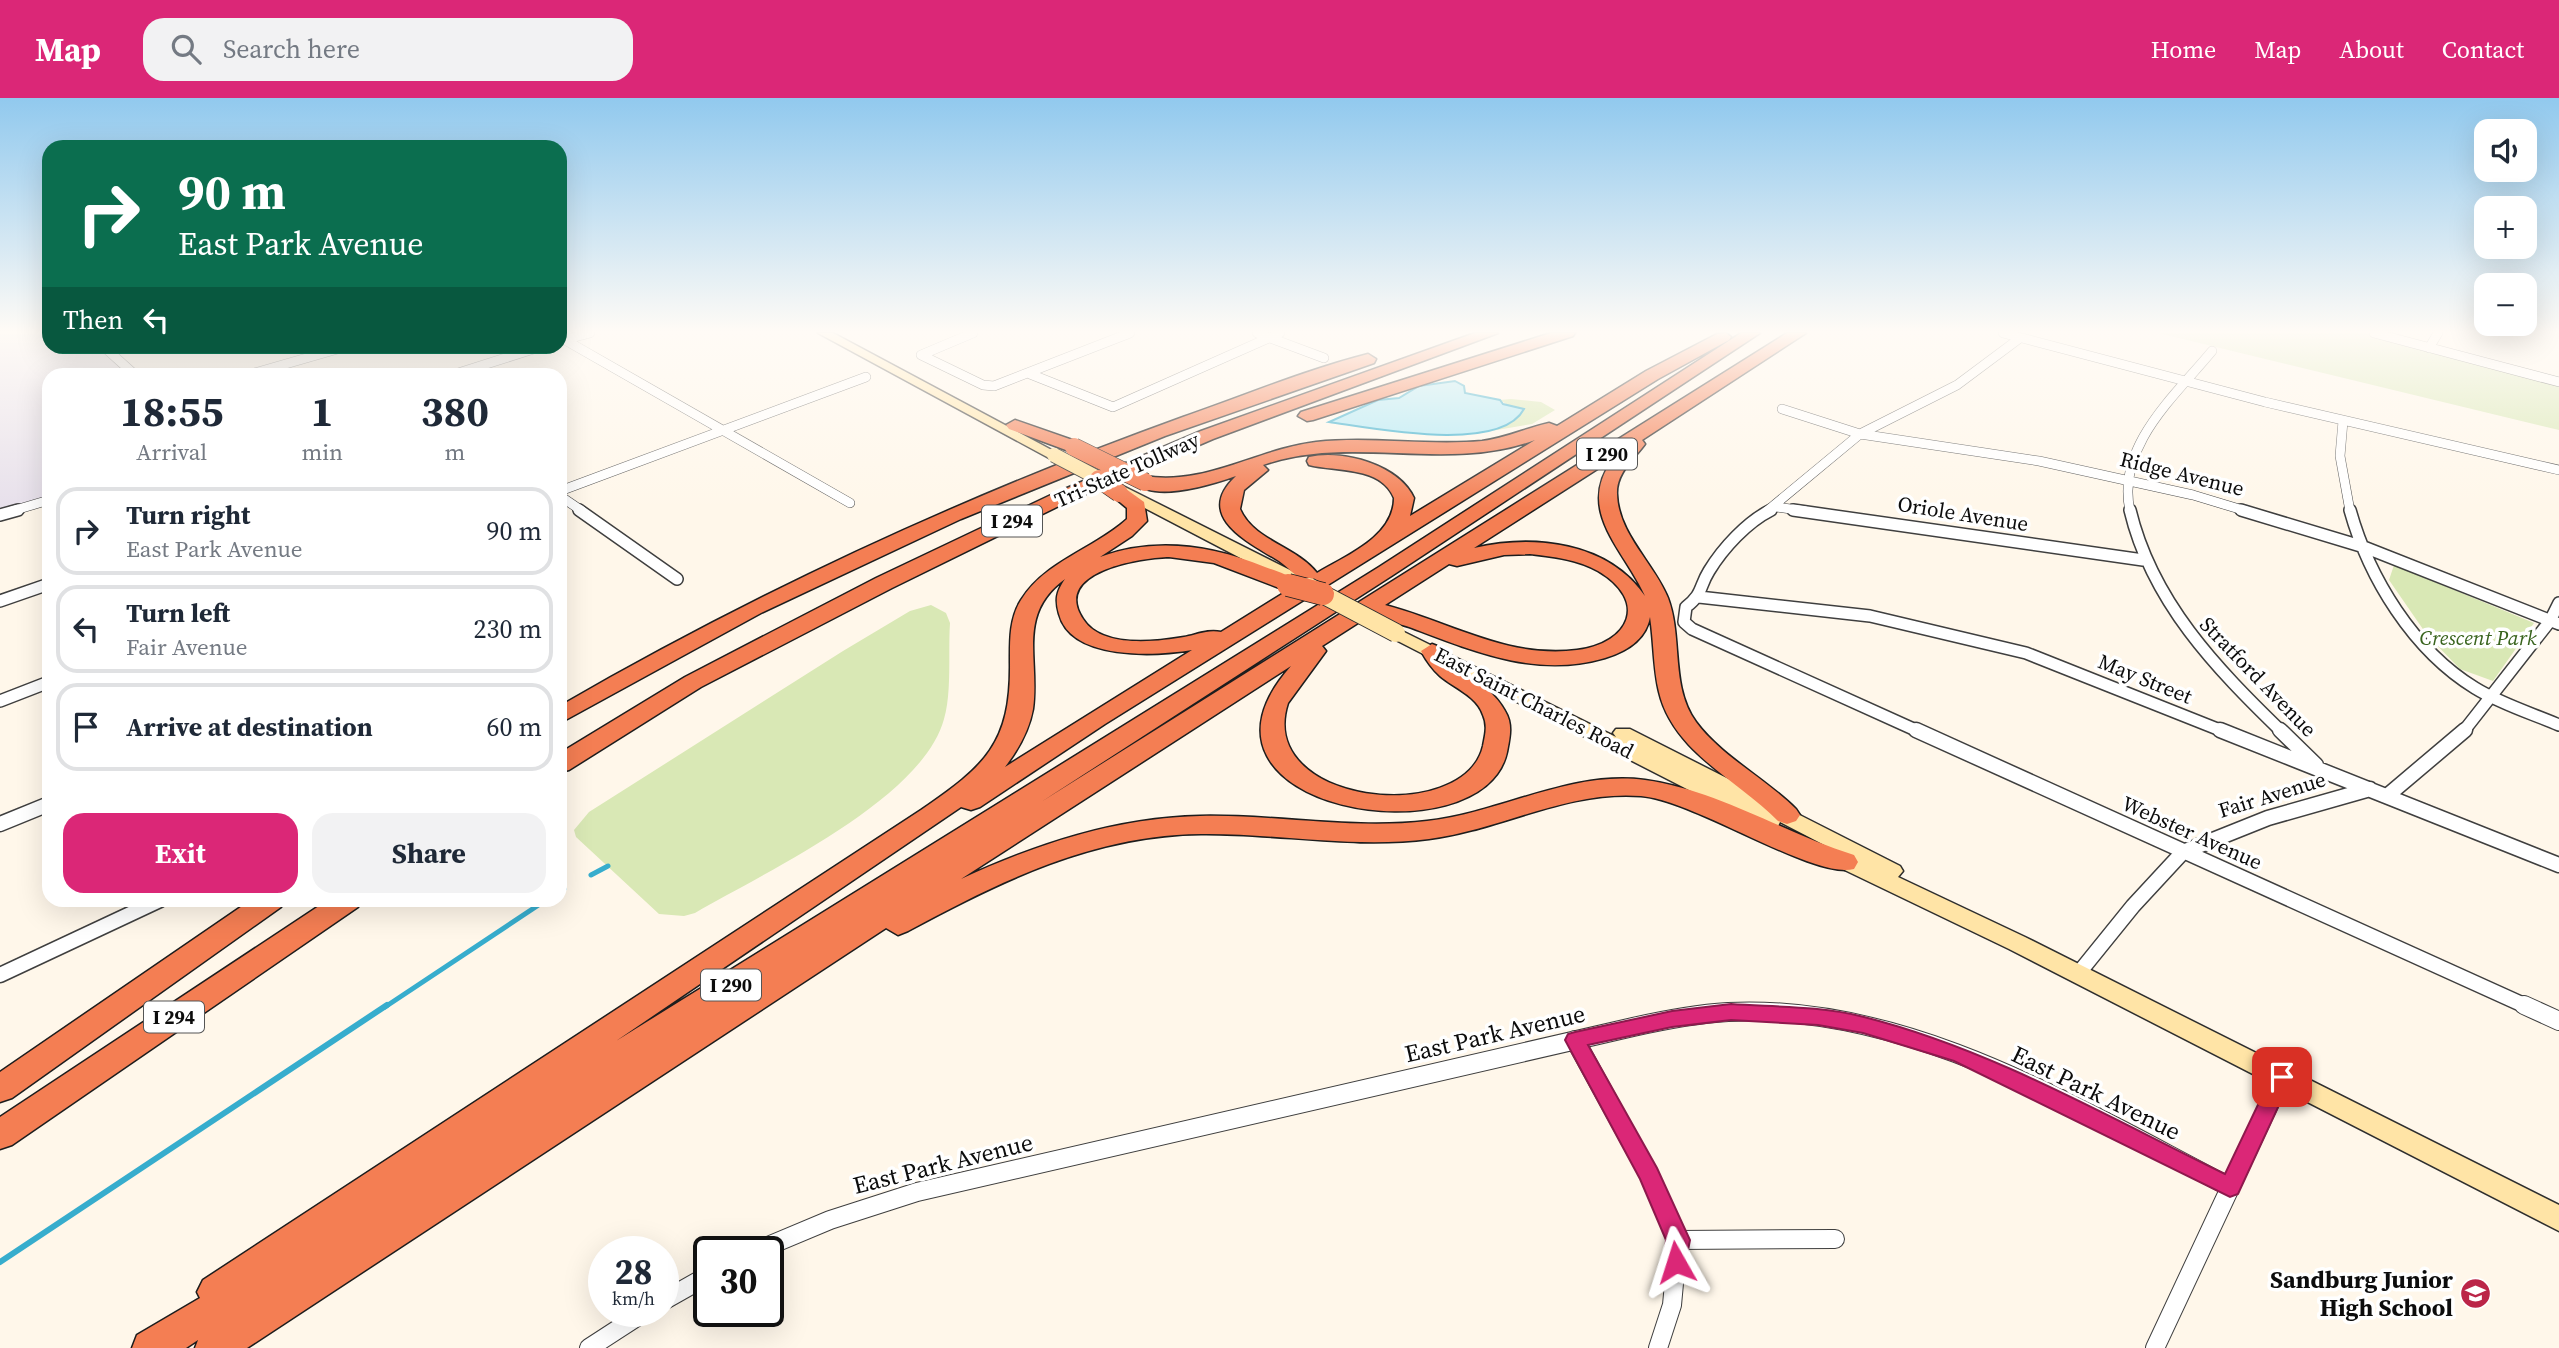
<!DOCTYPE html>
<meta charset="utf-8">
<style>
body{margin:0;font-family:"Source Serif 4",serif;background:#f2f2f3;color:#1f2937;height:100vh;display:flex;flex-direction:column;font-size:26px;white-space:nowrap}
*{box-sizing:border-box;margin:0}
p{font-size:23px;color:#747a83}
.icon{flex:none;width:38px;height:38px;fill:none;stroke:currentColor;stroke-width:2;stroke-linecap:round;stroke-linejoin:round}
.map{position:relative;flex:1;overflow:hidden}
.side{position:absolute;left:42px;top:270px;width:525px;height:539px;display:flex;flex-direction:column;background:#fff;border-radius:21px;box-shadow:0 7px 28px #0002}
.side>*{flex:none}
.hud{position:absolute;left:42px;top:42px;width:525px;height:214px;border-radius:21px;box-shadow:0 7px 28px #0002;background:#0b6e4f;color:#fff;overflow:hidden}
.buttons{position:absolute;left:2474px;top:21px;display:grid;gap:14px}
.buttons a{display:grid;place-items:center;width:63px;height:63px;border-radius:14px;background:#fff;box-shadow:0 7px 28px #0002;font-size:35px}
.speed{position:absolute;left:588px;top:1138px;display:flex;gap:14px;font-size:35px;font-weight:700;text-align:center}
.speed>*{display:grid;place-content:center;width:91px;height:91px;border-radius:50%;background:#fff;box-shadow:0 7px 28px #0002;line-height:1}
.speed small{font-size:18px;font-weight:400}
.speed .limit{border:4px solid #111;border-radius:10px;background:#fff;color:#111}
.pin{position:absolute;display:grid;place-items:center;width:60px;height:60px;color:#fff;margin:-30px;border-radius:14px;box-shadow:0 4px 10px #0006}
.me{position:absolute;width:77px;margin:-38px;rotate:354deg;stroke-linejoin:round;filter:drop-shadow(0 0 5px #0008)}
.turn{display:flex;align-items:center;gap:24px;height:147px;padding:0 21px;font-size:32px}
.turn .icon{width:91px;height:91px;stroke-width:2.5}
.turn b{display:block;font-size:49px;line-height:60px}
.then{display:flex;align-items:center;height:66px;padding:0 21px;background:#0003;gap:14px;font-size:26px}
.eta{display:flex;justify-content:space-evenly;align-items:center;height:119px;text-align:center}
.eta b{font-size:42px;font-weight:700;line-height:49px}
.primary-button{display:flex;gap:14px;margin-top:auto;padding:14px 21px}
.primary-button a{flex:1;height:80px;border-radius:21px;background:#db2777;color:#fff;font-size:28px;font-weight:700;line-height:80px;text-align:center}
.primary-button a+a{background:#f2f2f3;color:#1f2937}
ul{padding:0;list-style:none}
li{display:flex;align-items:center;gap:21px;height:88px;margin:0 14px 10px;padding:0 7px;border:4px solid #e0e1e3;border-radius:21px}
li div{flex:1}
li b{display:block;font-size:26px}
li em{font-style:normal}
header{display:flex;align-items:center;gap:42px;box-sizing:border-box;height:98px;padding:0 35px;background:#db2777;color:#fff}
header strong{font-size:33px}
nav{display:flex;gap:38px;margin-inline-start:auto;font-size:24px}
.search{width:490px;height:63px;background:#f2f2f3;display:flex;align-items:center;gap:18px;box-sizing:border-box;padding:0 24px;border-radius:21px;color:#747a83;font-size:26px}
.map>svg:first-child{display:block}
.industrial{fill:#e7e0eb}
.green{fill:#d9e8b5}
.water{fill:#b0e9f6;stroke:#37adcd;stroke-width:2}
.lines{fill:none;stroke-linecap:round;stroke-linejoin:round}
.stream-far1{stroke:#37adcd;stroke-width:5}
.stream{stroke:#37adcd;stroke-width:6}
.minor-far3-casing{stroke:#3f3f3f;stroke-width:10}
.minor-far2-casing{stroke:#3f3f3f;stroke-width:14}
.minor-far1-casing{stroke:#3f3f3f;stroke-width:17}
.minor-casing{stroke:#3f3f3f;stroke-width:20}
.secondary-casing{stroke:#2e2e2e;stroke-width:3}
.motorway-casing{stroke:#1d1d1d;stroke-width:3}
.minor-far3{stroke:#fff;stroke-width:9}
.minor-far2{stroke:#fff;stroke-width:11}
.minor-far1{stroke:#fff;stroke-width:14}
.minor{stroke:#fff;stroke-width:18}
.secondary{fill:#ffe4a6;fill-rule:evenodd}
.motorway{fill:#f47e53;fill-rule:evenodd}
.secondary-bridge-far1-casing{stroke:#2e2e2e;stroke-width:16;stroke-linecap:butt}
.secondary-bridge-casing{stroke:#2e2e2e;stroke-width:20;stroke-linecap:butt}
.motorway-bridge-far1-casing{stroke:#1d1d1d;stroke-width:19;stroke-linecap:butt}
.motorway-bridge-casing{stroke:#1d1d1d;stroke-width:24;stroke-linecap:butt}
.secondary-bridge-far1{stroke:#ffe4a6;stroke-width:14}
.secondary-bridge{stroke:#ffe4a6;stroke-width:18}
.motorway-bridge-far1{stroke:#f47e53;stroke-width:18}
.motorway-bridge{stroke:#f47e53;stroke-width:22}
.route{fill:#db2777;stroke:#8e194d;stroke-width:2}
.labels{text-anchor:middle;stroke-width:7;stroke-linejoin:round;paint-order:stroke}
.shield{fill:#fff;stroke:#555;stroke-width:2}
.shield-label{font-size:19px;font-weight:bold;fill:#0c0c0c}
.street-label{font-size:21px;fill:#0c0c0c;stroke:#fff}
.park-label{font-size:21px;font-style:italic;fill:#38631d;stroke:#fff}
.near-street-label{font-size:24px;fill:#0c0c0c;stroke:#fff}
.near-poi-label{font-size:24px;font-weight:bold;fill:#0c0c0c;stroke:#fff;text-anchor:end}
</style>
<header>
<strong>Map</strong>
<div class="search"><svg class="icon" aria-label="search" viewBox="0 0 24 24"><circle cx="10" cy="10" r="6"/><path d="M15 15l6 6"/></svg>Search here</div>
<nav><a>Home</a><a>Map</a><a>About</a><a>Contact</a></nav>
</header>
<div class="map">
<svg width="2559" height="1250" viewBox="0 0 2559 1250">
<rect width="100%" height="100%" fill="#fff7ea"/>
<path class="industrial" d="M0,235H49V248L98,249L128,276H49V400L0,415Z"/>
<path class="green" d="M2158,235H2368L2559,287V332Z
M1511,301L1541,304L1555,312L1532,326L1491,333L1504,329L1511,309L1500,302Z
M2394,467L2534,525L2493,583L2460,571L2427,537L2389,482Z
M931,507L946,515L950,525C948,553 952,594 944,621C922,702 765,774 695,815L684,818L659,816L576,739L574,732L589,714L843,553L910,513Z"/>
<path class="water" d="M1455,283L1464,288L1465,295L1500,302L1503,306L1524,311C1500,356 1372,330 1329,324L1378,302L1399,300L1419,288Z"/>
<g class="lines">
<path class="stream-far1" d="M591,777L608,768
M560,794L564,791
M385,909L546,802"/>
<path class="stream" d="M0,1164L387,907"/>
<defs>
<path id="minor-far3" d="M973,235L921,257L983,287L994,288L1130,235
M1257,235L1324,260
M2003,235L2265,304L2559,372
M2374,235L2559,284
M565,242L850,405
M560,243L590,235
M103,248L134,276
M2429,250L2438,235
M143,251L152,248
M251,276L348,248
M455,276L543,248
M1030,276L1113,309L1280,235
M1782,311L1860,336L2039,363L2193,397L2246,413
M2343,323L2340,358L2350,413
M560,393L866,279
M560,398L582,413
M1776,409L1805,413
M12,413L49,402
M1767,413L1860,336L1957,287L2020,240
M2130,413C2116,348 2174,299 2212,253"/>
<path id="minor-far2" d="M579,412L677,481
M1771,412C1747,424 1723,450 1709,473C1699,489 1703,496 1686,509L1684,524L1692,531L1920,634
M1793,412L2143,462
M2130,412C2152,504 2216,570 2282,634
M2241,412L2364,449L2559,526
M2350,412C2369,480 2413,552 2475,590C2501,606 2531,615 2559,627
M0,417L18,412
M1699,499L1870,518L2026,555L2225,634
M0,503L49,486
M0,603L49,584
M2463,634L2550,523L2559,505"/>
<path id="minor-far1" d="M1916,632L2528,909
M2220,632L2559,767
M2280,632L2316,667
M2387,698L2465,632
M0,726L49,706
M2078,876L2133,808L2183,754L2268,720L2370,691
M0,877L160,802"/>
<path id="minor" d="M2524,907L2559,923
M1575,942L1649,1077L1678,1142L1672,1207L1658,1250
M1678,1142L1835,1141
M756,1153L830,1122L917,1094L1633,929C1664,922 1695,916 1728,914C1909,905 2075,1009 2230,1089
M663,1203L709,1177
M589,1250L646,1213
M2155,1250L2282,979"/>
<path id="secondary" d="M818,235H833L1061,357L1059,360H1049Z
M1123,388L1302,478L1304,482L1302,486H1290L1118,396V390Z
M1396,530L1616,639L1613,635L1616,631H1630L1900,768L1903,773L1898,779L2025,839L2559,1107V1133L2009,851L1826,763L1823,758L1832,751L1780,724L1777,730H1763L1390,539L1387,535Z"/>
<path id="motorway" d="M1475,235H1498L1213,341L1067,404L892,490L701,589L569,672L560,674V655L685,579L876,480L1053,396L1201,333Z
M1551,235H1575L1573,238L1313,322L1307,323L1298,318L1301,314Z
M1726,235L1731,239L1729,242L1658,281L1105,626L980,709L971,712L961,709L616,943L1379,469L1741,235H1760L1393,477L1041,704L1787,235H1806L1642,342L1645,346C1634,361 1616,375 1617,396C1618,436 1654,465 1668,500C1683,540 1670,588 1696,624C1722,659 1765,680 1796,711L1800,717L1796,723L1787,726L1778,723C1738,682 1673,654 1659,594C1653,570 1654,544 1650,519C1646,542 1625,554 1605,560C1537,580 1475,554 1412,530C1399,525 1383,523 1372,516L1322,548L1326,553L1288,605C1255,707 1464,729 1483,648C1485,637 1488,628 1483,617C1477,598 1454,590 1440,578C1432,571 1426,562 1421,553L1432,546C1443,549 1446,559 1455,566C1473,582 1493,591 1505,613C1513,626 1510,639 1507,654C1484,764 1162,713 1291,568L961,781C1037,746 1115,720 1200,718C1276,716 1351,732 1427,723C1501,715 1570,672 1645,682C1718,692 1784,735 1854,757L1858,764L1854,771C1814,782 1697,703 1641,698C1567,692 1501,732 1429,741C1353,751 1277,735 1201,736C1094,737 1000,783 908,833L898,837L886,830L247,1250H195L198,1242L186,1250H132L137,1237L200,1200L197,1194L203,1182L921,712C985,668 1011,646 1010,565C1010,544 1009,521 1021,502C1045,463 1094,451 1127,421V410L1109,395L1112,391H1126L1144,404L1147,423L1132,438L1100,459C1155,439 1211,447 1265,469C1276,473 1291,477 1298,486L1306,482C1295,479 1288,469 1279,463C1248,444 1193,418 1236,378C1213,386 1154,405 1135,384L1145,378C1205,388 1257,351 1316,344C1371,338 1427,348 1482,343C1506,340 1526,330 1549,325L1557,328L1646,273L1717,236ZM1535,342L1410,418L1414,400C1399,367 1343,351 1309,359L1307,363L1309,367C1337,374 1381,368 1394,400C1394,439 1345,458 1317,475C1296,448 1254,443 1240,411L1244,392L1268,372L1263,367C1351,336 1447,375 1535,342ZM1613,361C1575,413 1624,451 1645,498C1608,444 1534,436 1474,450ZM1530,456C1554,459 1577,461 1598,473C1649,503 1630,545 1577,552C1508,561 1450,524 1385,507L1449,466L1457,468L1504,457ZM1169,459L1214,465L1287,493L1221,534C1208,531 1196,537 1184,539C1155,544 1101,550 1083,521C1051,473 1141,460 1169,459ZM1065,481C1056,494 1055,502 1059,516C1071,563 1156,558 1192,552L1005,669C1018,652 1029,633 1033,611C1040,562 1016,516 1065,481Z
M1368,256L1376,261L1374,265L1165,338L961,421L761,515L560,625V608C759,493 967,397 1183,319C1244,298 1305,272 1368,256Z
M1015,322L1081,345L1083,349L1074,355L1009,331L1006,327Z
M251,802H285L281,809L12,1000L0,1004V974Z
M328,802H362L358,809L12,1047L0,1051V1019Z"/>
</defs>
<use href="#minor-far3" class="minor-far3-casing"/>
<use href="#minor-far2" class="minor-far2-casing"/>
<use href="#minor-far1" class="minor-far1-casing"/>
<use href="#minor" class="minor-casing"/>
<use href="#secondary" class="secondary-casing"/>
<use href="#motorway" class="motorway-casing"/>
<use href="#minor-far3" class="minor-far3"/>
<use href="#minor-far2" class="minor-far2"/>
<use href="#minor-far1" class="minor-far1"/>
<use href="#minor" class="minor"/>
<use href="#secondary" class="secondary"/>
<use href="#motorway" class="motorway"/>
<defs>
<path id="secondary-bridge-far1" d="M1054,357L1115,389"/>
<path id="secondary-bridge" d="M1309,489L1396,535"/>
<path id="motorway-bridge-far1" d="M1074,349L1145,384
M1099,381L1119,395"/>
<path id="motorway-bridge" d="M1288,487L1323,496"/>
</defs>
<use href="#secondary-bridge-far1" class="secondary-bridge-far1-casing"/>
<use href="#secondary-bridge" class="secondary-bridge-casing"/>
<use href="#motorway-bridge-far1" class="motorway-bridge-far1-casing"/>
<use href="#motorway-bridge" class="motorway-bridge-casing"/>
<use href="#secondary-bridge-far1" class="secondary-bridge-far1"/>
<use href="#secondary-bridge" class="secondary-bridge"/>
<use href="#motorway-bridge-far1" class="motorway-bridge-far1"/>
<use href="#motorway-bridge" class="motorway-bridge"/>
</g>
<linearGradient id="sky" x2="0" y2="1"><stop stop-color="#91c9ee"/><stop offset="0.57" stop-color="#fffbf6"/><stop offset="1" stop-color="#fffbf6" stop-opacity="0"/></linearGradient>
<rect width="2559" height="410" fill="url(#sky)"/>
<path class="route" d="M1731,906C1775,909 1821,908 1864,919C1991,951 2108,1019 2225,1076L2274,973L2282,970L2289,973L2292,979L2238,1096L2230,1099L1954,963L1863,935L1818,927L1731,922L1672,929L1588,947L1657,1070L1690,1142L1684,1172L1676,1175L1668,1172L1664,1164L1666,1142L1640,1081L1565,942L1568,936L1575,934L1672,913Z"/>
<defs>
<symbol id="school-disc" viewBox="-11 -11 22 22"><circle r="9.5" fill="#bb2548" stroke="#fff"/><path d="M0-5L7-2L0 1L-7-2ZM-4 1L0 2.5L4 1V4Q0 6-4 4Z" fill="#fff"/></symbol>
</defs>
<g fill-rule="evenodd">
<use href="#school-disc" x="2458" y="1178" width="35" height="35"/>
</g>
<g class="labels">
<g class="shield">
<rect x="1577" y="340.5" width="60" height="31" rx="5"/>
<rect x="982" y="407.5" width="60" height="31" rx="5"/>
<rect x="701" y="871.5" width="60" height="31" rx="5"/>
<rect x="144" y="903.5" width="60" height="31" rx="5"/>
</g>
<g class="shield-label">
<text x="1607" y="363">I 290</text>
<text x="1012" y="430">I 294</text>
<text x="731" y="894">I 290</text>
<text x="174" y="926">I 294</text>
</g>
<g class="street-label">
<text transform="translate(1127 372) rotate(-24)" y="7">Tri-State Tollway</text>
<text transform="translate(2182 376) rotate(14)" y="7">Ridge Avenue</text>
<text transform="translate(1963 416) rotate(9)" y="7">Oriole Avenue</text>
<text transform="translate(2258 579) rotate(46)" y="7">Stratford Avenue</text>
<text transform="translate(2145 581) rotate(22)" y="7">May Street</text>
<text transform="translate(1534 605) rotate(27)" y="7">East Saint Charles Road</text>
<text transform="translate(2272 697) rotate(-17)" y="7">Fair Avenue</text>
<text transform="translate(2192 735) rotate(24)" y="7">Webster Avenue</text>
</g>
<g class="park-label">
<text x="2478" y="547">Crescent Park</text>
</g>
<g class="near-street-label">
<text transform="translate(1495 936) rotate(-13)" y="8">East Park Avenue</text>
<text transform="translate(2096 995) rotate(26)" y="8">East Park Avenue</text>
<text transform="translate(943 1066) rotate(-14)" y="8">East Park Avenue</text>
</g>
<g class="near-poi-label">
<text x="2453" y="1190">Sandburg Junior<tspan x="2453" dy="28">High School</tspan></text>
</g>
</g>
</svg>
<div class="buttons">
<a><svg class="icon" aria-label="sound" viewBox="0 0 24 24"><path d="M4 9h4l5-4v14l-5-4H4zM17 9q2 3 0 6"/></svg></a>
<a>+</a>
<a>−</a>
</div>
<div class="speed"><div>28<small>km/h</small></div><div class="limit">30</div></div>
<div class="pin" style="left:2282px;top:979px;background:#d93025"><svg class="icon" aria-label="arrive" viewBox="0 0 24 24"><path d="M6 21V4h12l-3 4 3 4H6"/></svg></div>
<svg class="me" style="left:1676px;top:1164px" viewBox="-20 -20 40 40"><path d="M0-17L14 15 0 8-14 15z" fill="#db2777" stroke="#fff" stroke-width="4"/></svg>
<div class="hud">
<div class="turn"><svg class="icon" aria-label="right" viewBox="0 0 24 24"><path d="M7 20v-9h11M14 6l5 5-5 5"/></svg><div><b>90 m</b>East Park Avenue</div></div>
<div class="then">Then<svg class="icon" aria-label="left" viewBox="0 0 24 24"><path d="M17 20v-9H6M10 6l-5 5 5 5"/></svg></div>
</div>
<section class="side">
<div class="eta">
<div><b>18:55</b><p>Arrival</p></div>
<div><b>1</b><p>min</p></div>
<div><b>380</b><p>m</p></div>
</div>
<ul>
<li><svg class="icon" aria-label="right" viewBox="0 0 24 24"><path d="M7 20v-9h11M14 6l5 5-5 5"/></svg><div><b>Turn right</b><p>East Park Avenue</p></div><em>90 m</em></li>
<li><svg class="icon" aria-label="left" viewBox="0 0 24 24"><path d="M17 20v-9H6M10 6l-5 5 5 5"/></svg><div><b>Turn left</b><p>Fair Avenue</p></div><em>230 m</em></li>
<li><svg class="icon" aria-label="arrive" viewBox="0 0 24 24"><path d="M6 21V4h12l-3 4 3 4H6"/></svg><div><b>Arrive at destination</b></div><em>60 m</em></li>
</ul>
<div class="primary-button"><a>Exit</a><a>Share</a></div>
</section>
</div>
